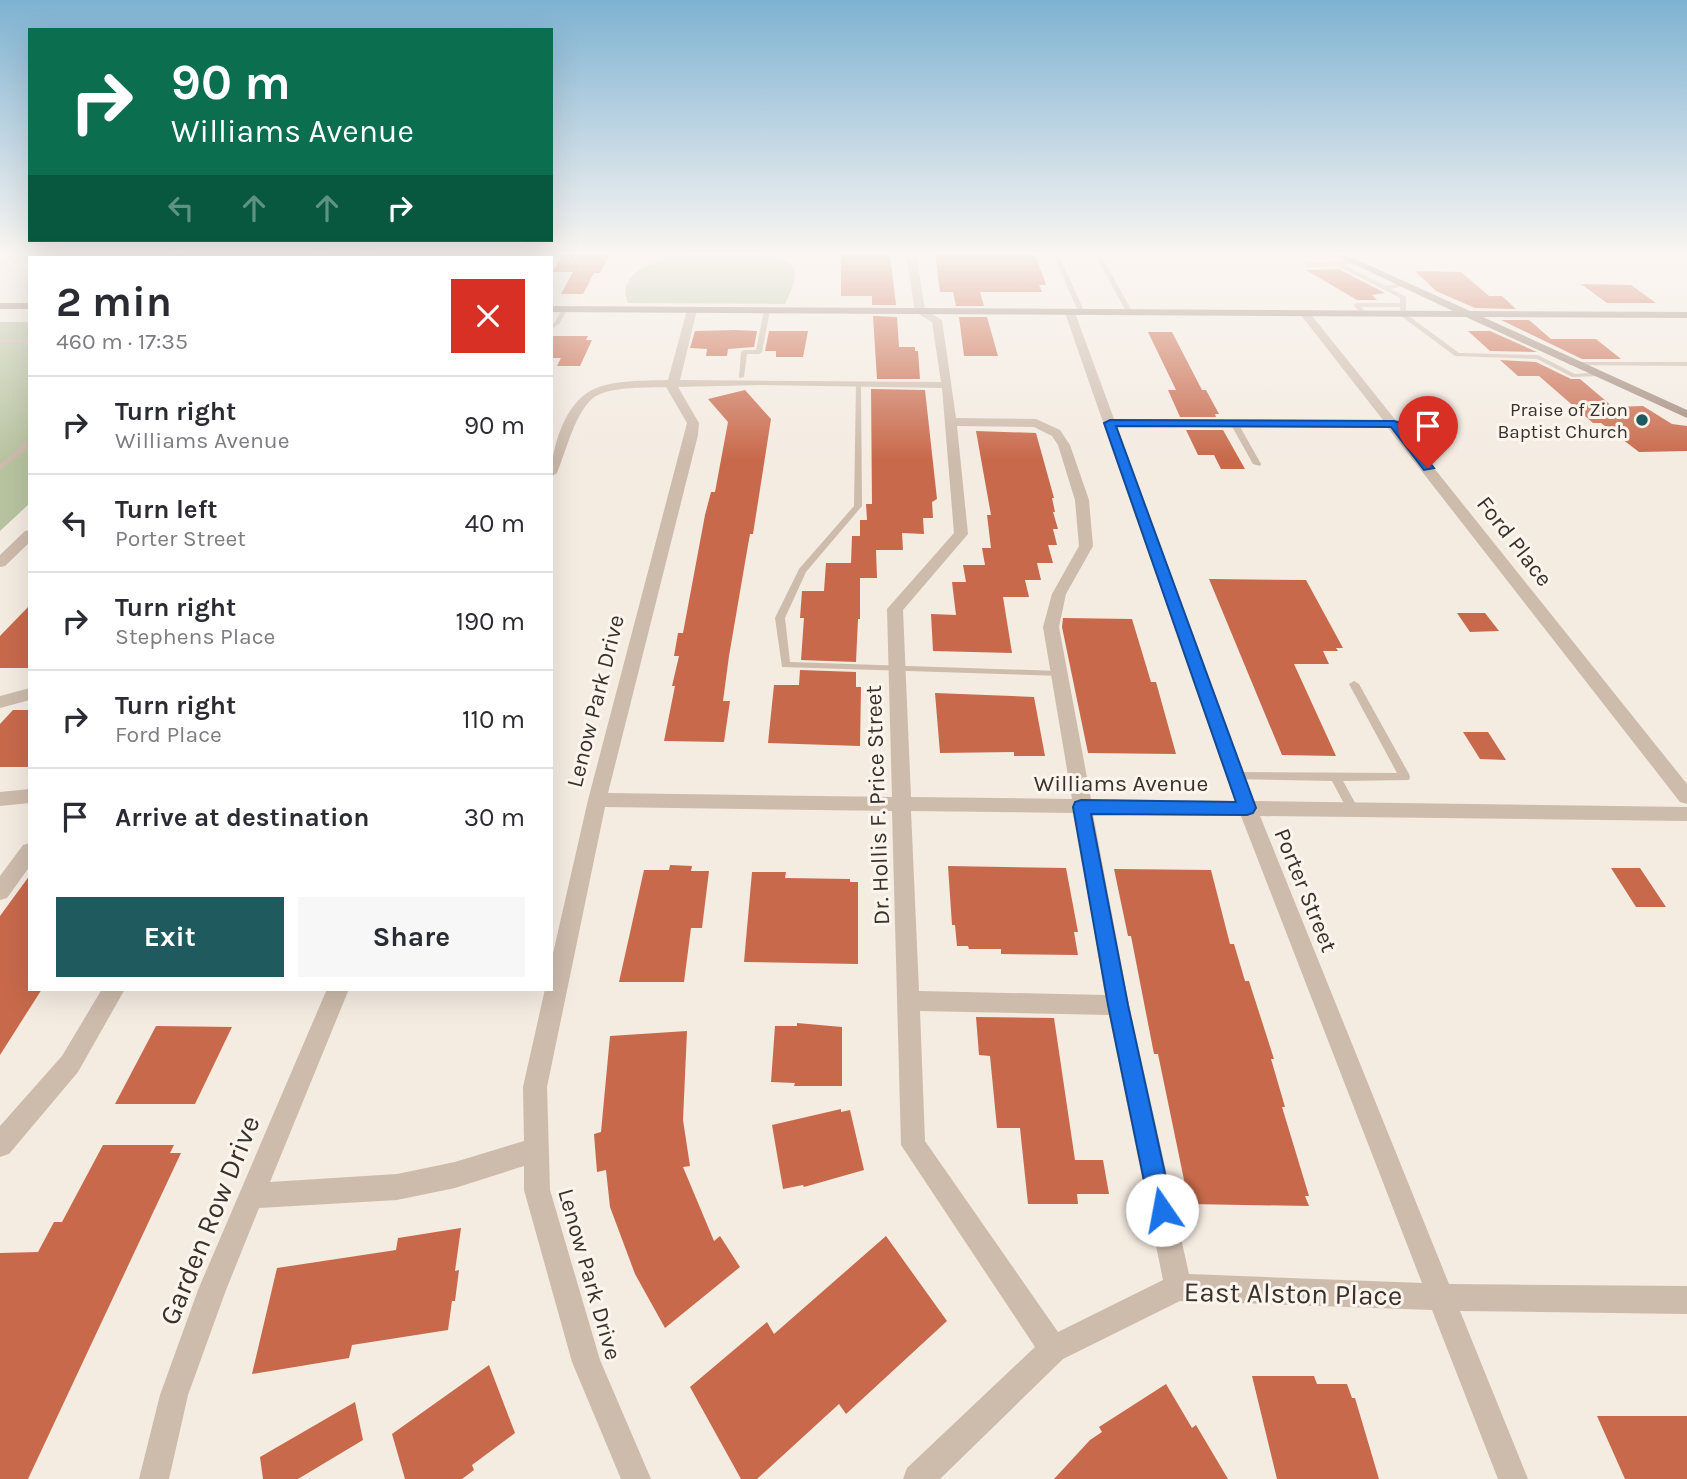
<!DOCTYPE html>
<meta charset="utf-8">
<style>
body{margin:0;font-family:Karla,sans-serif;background:#f7f7f7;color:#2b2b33;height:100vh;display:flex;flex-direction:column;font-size:26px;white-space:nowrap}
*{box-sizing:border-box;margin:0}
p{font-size:23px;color:#7c7c81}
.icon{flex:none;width:38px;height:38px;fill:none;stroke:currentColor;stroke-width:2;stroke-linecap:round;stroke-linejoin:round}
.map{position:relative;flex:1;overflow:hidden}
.panel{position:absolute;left:28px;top:256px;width:525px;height:735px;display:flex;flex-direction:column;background:#fff;border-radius:0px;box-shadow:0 7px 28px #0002}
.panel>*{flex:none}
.guide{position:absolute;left:28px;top:28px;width:525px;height:214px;border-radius:0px;box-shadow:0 7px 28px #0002;background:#0b6e4f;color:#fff;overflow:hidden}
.pin{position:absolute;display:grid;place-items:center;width:60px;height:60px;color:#fff;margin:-72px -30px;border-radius:50% 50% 50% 0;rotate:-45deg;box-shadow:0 0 7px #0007}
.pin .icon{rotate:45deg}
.me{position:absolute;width:77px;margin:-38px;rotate:348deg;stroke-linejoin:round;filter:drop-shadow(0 0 5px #0008)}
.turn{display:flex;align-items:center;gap:24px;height:147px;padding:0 28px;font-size:32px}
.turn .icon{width:91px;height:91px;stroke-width:2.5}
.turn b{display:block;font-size:49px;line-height:60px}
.lanes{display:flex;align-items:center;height:66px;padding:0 28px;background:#0003;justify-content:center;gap:35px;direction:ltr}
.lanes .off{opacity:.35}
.round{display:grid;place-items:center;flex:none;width:74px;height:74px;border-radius:0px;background:#f7f7f7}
.headline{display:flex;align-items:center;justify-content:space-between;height:119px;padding:0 28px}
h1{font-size:42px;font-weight:700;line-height:52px}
.action{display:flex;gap:14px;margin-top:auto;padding:14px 28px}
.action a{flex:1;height:80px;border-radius:0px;background:#1f5a5e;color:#fff;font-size:28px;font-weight:700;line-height:80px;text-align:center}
.action a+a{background:#f7f7f7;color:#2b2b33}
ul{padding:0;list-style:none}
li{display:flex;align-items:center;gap:21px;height:98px;padding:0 28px;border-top:2px solid #e1e1e2}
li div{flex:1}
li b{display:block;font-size:26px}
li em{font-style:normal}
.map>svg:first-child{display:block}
.green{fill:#b8c4a0}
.building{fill:#c8694b}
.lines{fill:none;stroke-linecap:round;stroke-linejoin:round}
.lane{fill:#cdbbac;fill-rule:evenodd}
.street{fill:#cdbbac;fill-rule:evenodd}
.secondary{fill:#a18a7d;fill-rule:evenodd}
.route{fill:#1a73e8;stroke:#114b97;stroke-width:2}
.poi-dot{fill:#1f5a5e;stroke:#fbf5ee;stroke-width:2.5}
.labels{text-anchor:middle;stroke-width:6;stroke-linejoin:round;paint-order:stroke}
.far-poi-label{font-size:19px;fill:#3b302b;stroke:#fbf5ee;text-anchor:end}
.street-label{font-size:23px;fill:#3b302b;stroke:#fbf5ee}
.near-street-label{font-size:28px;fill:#3b302b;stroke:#fbf5ee}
</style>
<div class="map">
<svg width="1687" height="1479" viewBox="0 0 1687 1479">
<rect width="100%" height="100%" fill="#f4ebe1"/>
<path class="green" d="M684,255C705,254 781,249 793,267C799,277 789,295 785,304L628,303C614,271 661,259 684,255Z
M0,322H30V503L0,531Z"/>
<path class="building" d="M564,253H610L600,273H594L583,294H561L573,272H552Z
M841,253H890L896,305H872V296H841Z
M935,253H1035L1046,285H1039L1042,292H980L984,306H956L953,292H940Z
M1339,269L1354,277L1385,293L1372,295L1377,300H1357L1306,270Z
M1415,271L1461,272L1489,296H1502L1516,309L1475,308L1436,291Z
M1581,284L1631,285L1656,303H1607Z
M873,316L897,317L899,347H915V351H918L920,379H877Z
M959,317H987L998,356H964Z
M1501,320H1529L1551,339H1596L1621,359H1582Z
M695,331L735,330L757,331L754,347L728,349L727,356H706L707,349L690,348Z
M769,331H808L803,357H776V351H765Z
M1468,331H1490L1537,352L1490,351Z
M1148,332H1172L1202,390H1206L1219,414H1215L1216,417H1180L1168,390H1176Z
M551,336H588L586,340H592L580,366H557L561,358H551Z
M1500,360L1536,362L1571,379H1580L1613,407L1643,406L1672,424L1687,426V451L1639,452L1601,423H1593L1539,376H1518Z
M871,389L925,390L937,499L932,502L933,518H923L924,534L902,533L903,550H876L877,578H860V619H858L856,662L801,660L804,618H800L802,591H824L826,563H851L852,536H860V520H867L866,504H872Z
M745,390L771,419L753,534H750L747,551L729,656L723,701H730L724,742L664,741L675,686H672L679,656H674L678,633H683L705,515L711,492H715L728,422L708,399Z
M1186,430H1223L1245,469H1221L1214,455H1198Z
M976,431L1036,433L1054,498H1052L1055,512H1053L1058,529H1053L1057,545H1048L1053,563H1037L1041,580H1025L1029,597H1003L1012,653L933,651L931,614L956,615L952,582H966L963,565H985L982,548H991L987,515H991Z
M1209,579L1306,580L1343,648H1336L1338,651H1323L1329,664H1294L1336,756L1282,755Z
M30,605V668H0V636Z
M1457,613H1485L1499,631L1470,632Z
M1063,618L1132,619L1151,682H1156L1176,754L1088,753L1062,627Z
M800,670L856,672V687H861L860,746L768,743L774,685H799Z
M935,693L1034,697L1045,756H1014V752L940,753Z
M13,710H30V767H0V724Z
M1463,732H1488L1506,760L1480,759Z
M670,865L692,866L691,871H709L702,928H691L684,982H619L644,870H669Z
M948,866L1066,868L1078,932H1074L1078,955L1001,954V949H969L968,946H957L955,925H952Z
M1611,868H1640L1666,907H1636Z
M1114,869L1211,870L1230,944H1234L1245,981H1249L1274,1059H1271L1285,1107H1282L1309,1196H1305L1309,1206L1189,1204L1158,1054H1154L1131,936H1128Z
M752,872H786L785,878L850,879V882H858V964L744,962Z
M30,875V989H42L0,1055V916Z
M976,1017L1054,1018L1075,1160H1103L1109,1194H1077L1078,1204H1028L1020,1128H997L990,1056L979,1055Z
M797,1023L842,1027V1086H794L795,1083L771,1082L775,1026H797Z
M156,1026L232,1027L195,1104H115Z
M687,1031L683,1120L690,1166L683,1167L714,1241L720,1236L740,1267L665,1328L635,1274L610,1207L606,1170L597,1172L594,1134L601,1132L610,1036Z
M841,1109V1112L850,1110L864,1170L804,1187L803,1185L783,1189L772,1125Z
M103,1145H174L170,1153H181L28,1479H0V1253L38,1252L54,1222H62Z
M461,1228L455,1271L459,1270L455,1301H452L448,1330L352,1345L349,1358L252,1374L277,1268L396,1250L398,1238Z
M886,1236L947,1321L846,1414L839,1404L757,1479H741L690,1387L767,1322L774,1334Z
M489,1365L515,1433L472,1465L474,1470L462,1479H405L392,1434Z
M1252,1376H1314L1317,1384H1347L1352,1398H1355L1379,1479H1277Z
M1166,1384L1192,1428L1196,1425L1228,1479H1054L1090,1440L1102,1432L1099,1427Z
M355,1402L363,1440L298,1479H263L260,1457Z
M1597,1416H1687V1479H1625Z"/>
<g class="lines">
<path class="lane" d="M319,253H325L321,257H315Z
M551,253H557L551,259L548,257Z
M1052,253H1058L1085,313L1084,314L1079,313Z
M1094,253H1100L1133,313L1132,314L1127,313Z
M1354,259L1357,261L1356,262L1344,265L1386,286L1405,283V285L1391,289L1406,297V314L1459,353L1538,355L1575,374L1601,372L1604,374L1601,376L1572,377L1537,359L1455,356L1401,316L1400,307H1361L1367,314L1364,316L1353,305L1356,303H1400V298L1338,266L1308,267L1305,265L1308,263L1339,262Z
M563,308L568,309L559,324L551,329V324L555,322Z
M767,308L770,310L762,352L759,354H747L744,377L739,378L741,352L744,350H756L764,310Z
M0,339H30V343H0Z
M1571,362H1687V366L1569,365V363Z
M856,383L861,384L862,506L806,572L785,618L790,662L1059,671L1062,672L1064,674L1062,676L782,667L775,618L799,569L854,506Z
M1231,421L1238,423L1261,464L1260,466L1253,464L1230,423Z
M27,441H30V447L0,470V464Z
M1354,681L1359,684L1409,774L1410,777L1409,780L1343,781L1359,810L1357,813H1349L1332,781L1232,779L1231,776L1232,773L1236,772L1397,773L1349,684Z"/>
<path class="street" d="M176,253H187L182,257H173Z
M366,253H376L372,257H363Z
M906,253H916L925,310L942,320L956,418L1036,419L1060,430L1070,445L1089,500L1093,546L1066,594L1059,627L1091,799L1235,801L1065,313L1070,310L1075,313L1114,419L1383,420L1300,314L1309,312L1687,784V804L1680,802L1388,428L1117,427L1254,801L1687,807V821L1260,816L1449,1284L1687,1286V1314L1460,1311L1528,1479H1498L1432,1310L1180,1301L1063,1359L940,1479H903L907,1468L1035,1347L901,1145L892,811L605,807L547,1087L550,1190L600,1360L651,1479H621L572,1362L524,1190V1166L455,1188L397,1200L259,1208L226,1290L188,1395L169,1479H139L160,1395L198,1290L327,989H349L270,1182L397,1174L455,1162L524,1141L523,1087L545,989H551V962L588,800L687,423L666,387C646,388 615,386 596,396C576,408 566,452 557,473L551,477C551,450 563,409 587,393C607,379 644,381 668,380L687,310L692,307L697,310L680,380L941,382L932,322L915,312ZM760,385L942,388L954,533L887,609L892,797L608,793L698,435L699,423L678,387ZM957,426L1034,427L1052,436L1058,445L1075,500L1079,546L1052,594L1043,627L1072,799L911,797L903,610L968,534ZM911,811L1075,813L1105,995L919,991ZM1093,814L1241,816L1422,1283L1189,1274L1129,1005ZM920,1011L1109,1015L1163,1280L1058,1332L925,1141Z
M30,530V542L5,566L0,567V555L25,531Z
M30,688V700L0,708V696Z
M30,789V803L0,806V792Z
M30,843V866L7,898L0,900V876L23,845Z
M102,989H125L78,1072L9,1154L0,1157V1126L62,1056Z"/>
<path class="secondary" d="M1330,253H1342L1470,311L1687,312V318L1483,317L1687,410V418L1466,317L551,312V306L1453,311Z
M0,303H30V309H0Z"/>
</g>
<linearGradient id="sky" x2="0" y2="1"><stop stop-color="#7eb2d2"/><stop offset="0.55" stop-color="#faf6f2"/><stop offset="1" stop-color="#faf6f2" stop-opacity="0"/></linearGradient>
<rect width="1687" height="460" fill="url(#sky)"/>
<path class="route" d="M1110,420L1394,421L1398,422L1434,468L1424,470L1391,427L1116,426L1256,808L1253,813L1247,815L1091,814L1128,1005L1173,1210L1170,1218L1162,1221L1153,1218L1150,1210L1108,1005L1073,807L1075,802L1081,800L1236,802L1104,423Z"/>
<circle class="poi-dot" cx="1642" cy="420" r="7"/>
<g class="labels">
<g class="far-poi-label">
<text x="1628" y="416">Praise of Zion<tspan x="1628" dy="22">Baptist Church</tspan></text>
</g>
<g class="street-label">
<text transform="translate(1515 541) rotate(52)" y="8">Ford Place</text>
<text transform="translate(595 701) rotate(-76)" y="8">Lenow Park Drive</text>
<text x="1121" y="791">Williams Avenue</text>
<text transform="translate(877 805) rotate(-92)" y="8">Dr. Hollis F. Price Street</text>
<text transform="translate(1306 890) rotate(68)" y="8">Porter Street</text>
<text transform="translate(590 1274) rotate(74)" y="8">Lenow Park Drive</text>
</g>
<g class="near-street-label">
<text transform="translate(209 1220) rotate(-68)" y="10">Garden Row Drive</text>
<text transform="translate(1293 1293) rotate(1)" y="10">East Alston Place</text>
</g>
</g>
</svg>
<div class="pin" style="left:1428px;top:468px;background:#d93025"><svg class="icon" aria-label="arrive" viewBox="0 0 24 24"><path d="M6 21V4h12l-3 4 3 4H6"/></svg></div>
<svg class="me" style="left:1162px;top:1210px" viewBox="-20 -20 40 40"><circle r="19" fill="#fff"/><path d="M0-13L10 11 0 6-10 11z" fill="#1a73e8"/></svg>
<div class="guide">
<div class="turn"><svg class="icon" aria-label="right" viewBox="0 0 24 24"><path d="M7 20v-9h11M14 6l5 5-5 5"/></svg><div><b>90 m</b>Williams Avenue</div></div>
<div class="lanes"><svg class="icon off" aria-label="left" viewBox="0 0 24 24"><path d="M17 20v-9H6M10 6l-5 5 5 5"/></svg><svg class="icon off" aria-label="ahead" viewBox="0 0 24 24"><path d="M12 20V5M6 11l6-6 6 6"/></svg><svg class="icon off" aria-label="ahead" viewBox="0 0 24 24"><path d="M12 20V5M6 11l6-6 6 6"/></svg><svg class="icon" aria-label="right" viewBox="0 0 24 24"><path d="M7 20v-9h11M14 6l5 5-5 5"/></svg></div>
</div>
<section class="panel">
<div class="headline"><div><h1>2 min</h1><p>460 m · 17:35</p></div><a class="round" style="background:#d93025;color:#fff"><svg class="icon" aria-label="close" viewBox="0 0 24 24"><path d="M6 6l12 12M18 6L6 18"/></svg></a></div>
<ul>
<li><svg class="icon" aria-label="right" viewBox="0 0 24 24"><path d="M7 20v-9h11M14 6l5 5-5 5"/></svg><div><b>Turn right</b><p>Williams Avenue</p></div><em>90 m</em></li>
<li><svg class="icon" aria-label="left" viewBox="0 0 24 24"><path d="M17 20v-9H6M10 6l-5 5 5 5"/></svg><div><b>Turn left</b><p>Porter Street</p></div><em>40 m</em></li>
<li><svg class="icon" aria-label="right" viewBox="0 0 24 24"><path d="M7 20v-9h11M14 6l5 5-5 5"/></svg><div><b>Turn right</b><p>Stephens Place</p></div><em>190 m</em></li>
<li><svg class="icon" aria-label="right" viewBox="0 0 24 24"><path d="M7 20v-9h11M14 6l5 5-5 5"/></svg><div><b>Turn right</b><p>Ford Place</p></div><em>110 m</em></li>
<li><svg class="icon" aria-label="arrive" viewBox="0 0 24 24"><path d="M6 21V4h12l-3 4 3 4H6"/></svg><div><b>Arrive at destination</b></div><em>30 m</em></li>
</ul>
<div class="action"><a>Exit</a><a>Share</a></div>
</section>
</div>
